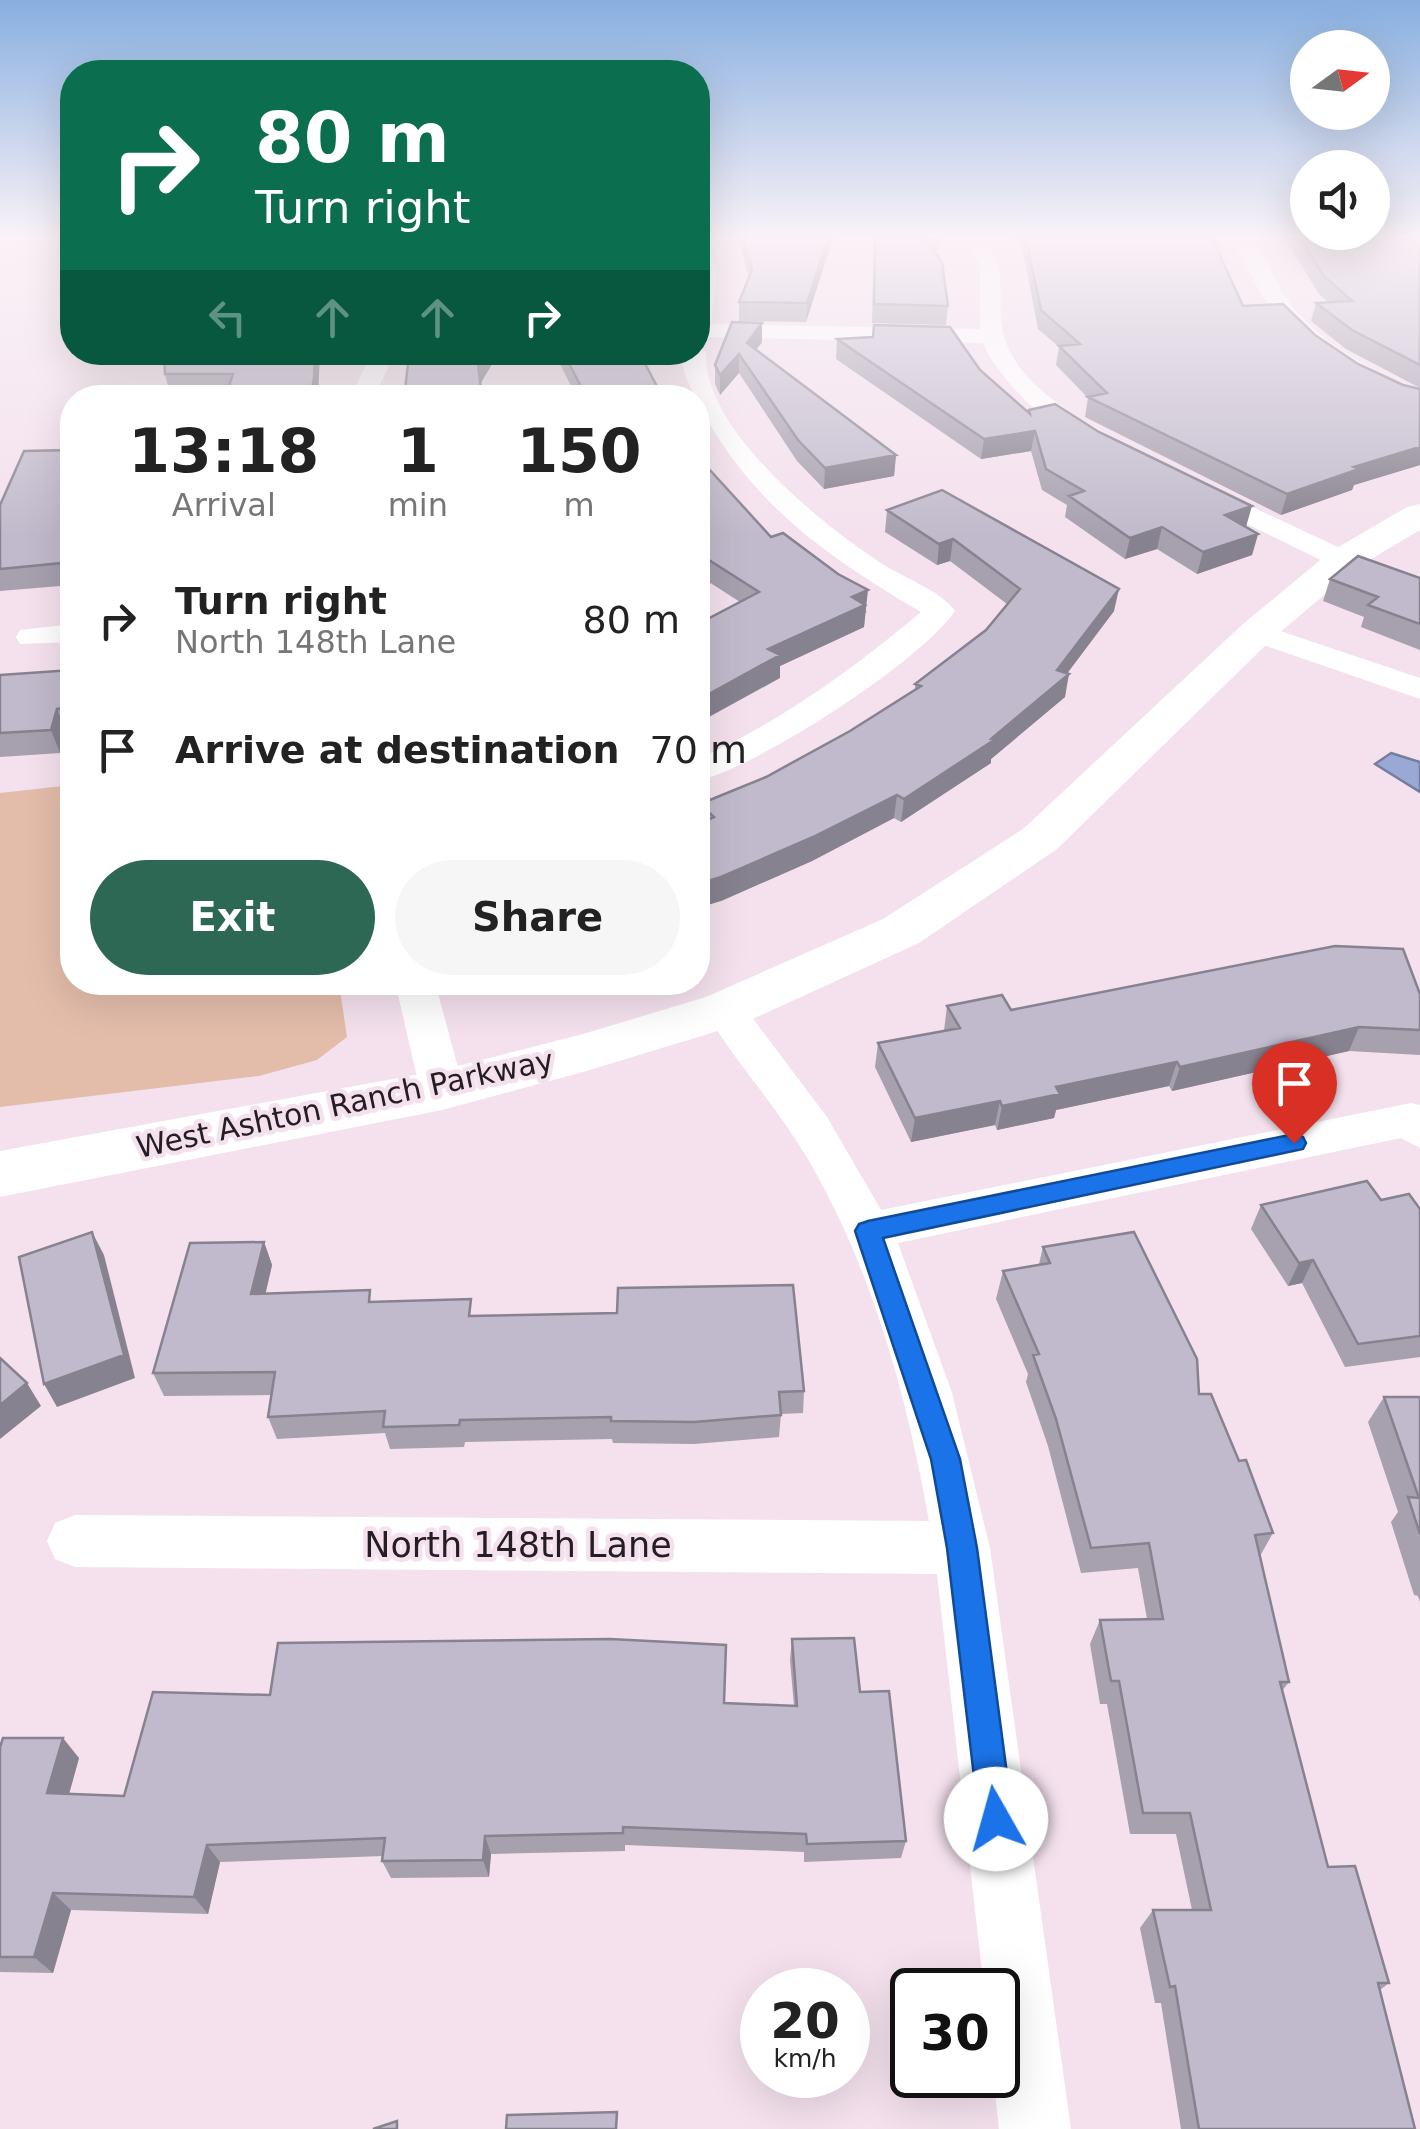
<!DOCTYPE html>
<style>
body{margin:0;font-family:"DejaVu Sans",sans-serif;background:#f6f6f6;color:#222;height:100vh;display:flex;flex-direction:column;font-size:38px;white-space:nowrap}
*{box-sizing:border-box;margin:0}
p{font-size:32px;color:#767676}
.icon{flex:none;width:55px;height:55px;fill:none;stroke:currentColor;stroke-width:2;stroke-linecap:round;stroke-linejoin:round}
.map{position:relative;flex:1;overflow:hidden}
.drawer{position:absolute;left:60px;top:385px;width:650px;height:610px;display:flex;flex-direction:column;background:#fff;border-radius:40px;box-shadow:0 10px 40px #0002}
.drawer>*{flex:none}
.top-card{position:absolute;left:60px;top:60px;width:650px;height:305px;border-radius:40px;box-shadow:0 10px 40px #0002;background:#0b6e4f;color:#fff;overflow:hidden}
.needle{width:65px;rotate:75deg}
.tools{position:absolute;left:1290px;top:30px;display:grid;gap:20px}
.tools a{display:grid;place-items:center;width:100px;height:100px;border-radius:50%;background:#fff;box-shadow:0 10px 40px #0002;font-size:50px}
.speed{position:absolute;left:740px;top:1968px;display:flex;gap:20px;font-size:50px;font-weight:700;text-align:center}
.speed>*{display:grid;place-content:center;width:130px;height:130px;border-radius:50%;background:#fff;box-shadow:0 10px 40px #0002;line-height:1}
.speed small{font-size:25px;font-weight:400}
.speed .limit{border:5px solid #111;border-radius:15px;background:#fff;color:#111}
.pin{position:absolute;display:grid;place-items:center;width:85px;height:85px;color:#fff;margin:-102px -42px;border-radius:50% 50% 50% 0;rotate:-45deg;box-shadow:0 0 10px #0007}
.pin .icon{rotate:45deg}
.me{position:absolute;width:110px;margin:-55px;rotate:353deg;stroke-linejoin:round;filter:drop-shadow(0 0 8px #0008)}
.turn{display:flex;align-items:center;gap:35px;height:210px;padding:0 30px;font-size:45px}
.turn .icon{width:130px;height:130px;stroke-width:2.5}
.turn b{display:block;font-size:70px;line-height:85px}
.lanes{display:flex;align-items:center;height:95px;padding:0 30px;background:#0003;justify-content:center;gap:50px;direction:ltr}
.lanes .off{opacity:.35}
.eta{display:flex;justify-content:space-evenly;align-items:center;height:170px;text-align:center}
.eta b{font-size:60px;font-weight:700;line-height:70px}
.primary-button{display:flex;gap:20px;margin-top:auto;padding:20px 30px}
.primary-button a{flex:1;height:115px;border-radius:60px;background:#2c6853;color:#fff;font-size:40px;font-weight:700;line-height:115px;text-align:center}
.primary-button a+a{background:#f6f6f6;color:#222}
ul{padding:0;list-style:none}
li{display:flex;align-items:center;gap:30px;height:130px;padding:0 30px}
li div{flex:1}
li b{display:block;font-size:38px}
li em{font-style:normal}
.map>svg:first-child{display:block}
.green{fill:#e4bdaa}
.water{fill:#99a8d5;stroke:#767e9f;stroke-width:2.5}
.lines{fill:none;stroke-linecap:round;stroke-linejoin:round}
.street{fill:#fff;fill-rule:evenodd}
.secondary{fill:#fff;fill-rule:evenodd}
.wall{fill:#a6a0af}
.shaded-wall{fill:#87828f}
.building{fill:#c1bacc;stroke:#87828f;stroke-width:2.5}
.route{fill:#1a73e8;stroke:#114b97;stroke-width:2.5}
.labels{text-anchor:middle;stroke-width:9;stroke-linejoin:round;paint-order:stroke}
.street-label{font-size:30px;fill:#241d22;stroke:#f4e1ed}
.near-street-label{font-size:35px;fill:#241d22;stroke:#f4e1ed}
</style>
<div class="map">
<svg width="1420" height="2129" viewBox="0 0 1420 2129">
<rect width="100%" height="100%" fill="#f4e1ed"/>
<path class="green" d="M72,785V982L339,983L347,1037L317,1060L259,1076L0,1107V793Z"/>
<path class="water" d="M1391,753L1420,762V792L1375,764Z"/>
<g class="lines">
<path class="street" d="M962,238H983C1012,268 994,301 1004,336C1017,382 1066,410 1105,433L1109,438L1105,443C1068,453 995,376 983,343L709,337L706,343L698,345V240L708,246L717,273L711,324L980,329V265Z
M1229,238L1253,239C1266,256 1272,276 1283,293C1314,342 1370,369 1420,392V408C1362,394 1297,349 1264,298C1251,278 1245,257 1229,238Z
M698,346L706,352C702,430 825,527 884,565C905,578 941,591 955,611C919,663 759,766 698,781V759C780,722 852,670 921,612C826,556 748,502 698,402C691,388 681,372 682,352H698Z
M372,352H395L374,398H350Z
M1199,482L1353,554L1357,560L1353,566H1333L1190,496L1186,490Z
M1257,623L1420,678V699L1246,639L1242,632L1246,625Z
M72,624V642L20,644L16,637L20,630Z
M395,982H435L464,1090L457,1101L442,1106L427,1101L420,1090Z
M725,996L739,1000L827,1117L881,1210L1411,1103L1420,1105V1148L1401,1138L898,1243L952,1393L990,1548L1071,2129H999L993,2075H998V1990H984L937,1574L75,1567L55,1559L47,1541L55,1523L75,1515L929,1521C907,1397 873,1271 809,1161C778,1108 736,1063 704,1010L711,1000Z"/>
<path class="secondary" d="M1420,504V530L1356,568L1271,640L1057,849L919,943L744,1023L583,1072L442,1110L0,1197V1151L442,1070L583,1034L706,997L883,919L1023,829L1243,624L1330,552L1407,507Z"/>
</g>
<path class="wall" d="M738,238H833L806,322L739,321V302L749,278Z
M874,238H940L939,249L933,250L948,306L946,325L872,323Z
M1014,238H1216L1215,244L1243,306L1315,335L1358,364L1403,385L1420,389V465L1354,485L1352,490L1281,515L1085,417L1088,398L1056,365L1059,347L1038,329L1022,245Z
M1285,238H1420V388L1346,349L1311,321L1316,303L1328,302L1319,294Z
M762,323V342L756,350L896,455L894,476L824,489L797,461L739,373L720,395L715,384V365Z
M837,339L980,370L1028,413L1258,534L1252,555L1197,574L1157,549L1125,559L1065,517L1067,505L1042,490L1031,451L981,459L836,359Z
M164,352L318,398L226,394H170L165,374Z
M554,352H644L642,360L663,398H577Z
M72,450V585L0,591V505Z
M698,457L771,537L867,612L865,613L864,627L780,666V678L740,602L698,575Z
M887,510L1114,611L1067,673L1065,697L991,759V763L901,822L894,818L812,861L721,901L700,823V804L766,777L850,731L915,690V684L986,630L1007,604L950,561L937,565L885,532Z
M1420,578V650L1361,627L1364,617L1323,601L1330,579Z
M72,670V731L66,732L60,753L0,757V675Z
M1420,994V1055L1349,1051L1172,1091L1169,1086L1056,1110L1054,1118L997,1130L995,1125L911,1142L875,1067L878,1043L944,1031L947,1006L1011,1010Z
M1381,1200L1420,1209V1357L1345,1367L1302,1283L1288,1286L1251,1229L1261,1205Z
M264,1242L272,1265L265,1294L374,1302L474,1316L804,1391L803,1413L781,1414L779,1437L694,1444L613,1443L612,1439L465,1442L464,1447L390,1449L385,1433L277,1439L268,1417L272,1395L164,1396L153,1373Z
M1043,1247L1199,1394L1239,1461L1273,1533L1260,1556L1289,1682L1282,1691L1328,1867L1389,1983L1380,1990L1415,2129H1181L1161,2003H1155L1140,1928L1153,1910H1192L1176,1834H1130L1107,1704H1100L1090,1644L1100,1620L1147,1619L1138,1568L1081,1573L1048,1446L1026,1382L1028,1374L996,1299L1003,1271L1039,1264Z
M1384,1397H1420V1602L1418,1596L1414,1595L1391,1522L1398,1512L1368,1422Z
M792,1639L860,1692L906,1841L901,1858L804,1862V1852L625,1845V1851L491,1854L489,1877L391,1878L382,1861L383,1856L220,1862L208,1914L71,1910L53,1973L0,1972V1747L79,1758L69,1794L124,1796L270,1695L725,1703L794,1706L790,1660Z"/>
<path class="shaded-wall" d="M828,238H833L806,322L807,303Z
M762,323V342L746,363L747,343Z
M315,352H320L318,398H310Z
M485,352H499L481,383L478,364Z
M739,354V373L720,395V375Z
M1035,431L1031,451L981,459L984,439Z
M1420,447V465L1354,485L1352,490L1281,515L1287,494L1354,467Z
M896,455L894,476L824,489L825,468Z
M1252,506L1246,527L1225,515Z
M1162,527L1157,549L1125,559L1130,538Z
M1258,534L1252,555L1197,574L1203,552Z
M953,539L950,561L937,565L939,544Z
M1119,589L1114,611L1063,679L1069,674L1065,697L991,759V763L901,822L904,799L991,739L1057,670Z
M868,590L864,627L780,666V678L698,723V700L768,649L852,597Z
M57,709L66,732L60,753L51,730Z
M897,795L894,818L812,861L721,901L698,908V884Z
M1359,1027L1349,1051L1172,1091L1180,1067Z
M1177,1062L1169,1086L1056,1110L1054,1118L997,1130L1002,1106L1056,1087Z
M1000,1101L995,1125L911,1142L915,1118Z
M92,1232L104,1255L135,1378L57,1407L44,1384Z
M264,1242L272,1265L260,1318L251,1294Z
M1313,1260L1302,1283L1288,1286L1299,1263Z
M27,1383L41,1406L0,1439V1405Z
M63,1738L79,1758L64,1812L47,1793Z
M485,1836L491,1854L489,1877L483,1860Z
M207,1845L220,1862L208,1914L194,1897Z
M53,1893L71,1910L53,1973L34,1957Z"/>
<path class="building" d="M743,238H828L807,303L739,302L752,270Z
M875,238H925L942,262L948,306L874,304Z
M1026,238H1212L1243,306L1283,304L1315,335L1358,364L1403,385L1420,389V447L1354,467L1359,469L1287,494L1088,397L1107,393L1059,346L1080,344L1041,310Z
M1300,238H1420V365L1352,330L1316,303L1352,301L1324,276Z
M732,322L762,323L747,343L896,455L825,468L798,440L739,354L720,375L715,365Z
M874,325L950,327L980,370L1030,414L1029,410L1055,404L1099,432L1252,506L1225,515L1258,534L1203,552L1162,527L1130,538L1069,496L1084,491L1046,469L1035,431L984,439L837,339L873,337Z
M164,352H315L314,378L310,398H225L233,374H165Z
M415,352H485L478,364L482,398H404L408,364Z
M563,352H639L663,398H587Z
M72,450V562L0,569V505L24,451Z
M698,457L771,537L783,533L838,574L868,590L852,597L865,605L768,649L780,655L698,700V624L759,592L698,553Z
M942,490L1119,589L1057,670L1069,674L991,739L994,740L904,799L897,795L813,837L721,877L698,884V824L714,817L700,804L766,777L850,731L921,686L915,684L986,630L1020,589L953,539L939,544L887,510Z
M1358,556L1420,578V624L1368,605L1378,597L1330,579Z
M72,670V707L57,709L51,730L0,733V675Z
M1335,946L1403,949L1420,994V1030L1359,1027L1180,1067L1177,1062L1056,1087L1060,1094L1002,1106L1000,1101L915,1118L878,1043L960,1028L947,1006L1002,995L1011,1010Z
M1367,1181L1381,1200L1409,1194L1420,1209V1336L1358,1344L1313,1260L1299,1263L1261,1205Z
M92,1232L124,1355L44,1384L19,1257Z
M1134,1232L1197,1359L1199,1394H1211L1239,1461L1246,1460L1273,1533L1255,1535L1289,1682H1280L1328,1867L1355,1866L1389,1983H1378L1415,2129H1199L1175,1986L1170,1987L1153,1910H1211L1190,1813H1143L1119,1681H1111L1100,1620L1163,1619L1149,1543L1091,1548L1056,1419L1033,1355L1039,1354L1003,1271L1050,1263L1043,1247Z
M264,1242L251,1294L370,1290L369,1302L471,1299L469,1316L617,1313L618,1288L793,1285L804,1391L779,1392L781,1415L694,1422L611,1421V1417L460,1420L459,1425L383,1427L385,1411L268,1417L275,1372L153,1373L190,1243Z
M0,1358L27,1383L0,1405Z
M1384,1397H1420V1534L1408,1497L1419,1498Z
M854,1638L860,1692L889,1691L906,1841L807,1844L806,1834L623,1827V1833L485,1836L483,1860L382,1861L385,1838L207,1845L194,1897L53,1893L34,1957H0V1747L3,1738H63L47,1793L124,1796L153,1692L270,1695L278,1643L610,1639L726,1645L724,1703L797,1706L792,1639Z
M617,2112L616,2129H506L507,2115Z
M397,2121V2129H373Z"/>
<linearGradient id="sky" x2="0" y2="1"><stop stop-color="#88afe0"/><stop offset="0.44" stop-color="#faf2f7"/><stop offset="1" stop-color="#faf2f7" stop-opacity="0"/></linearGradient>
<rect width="1420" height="537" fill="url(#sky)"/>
<path class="route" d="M1294,1134L1303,1137L1306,1143L1303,1149L883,1238L960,1459L977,1548L1013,1819L1008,1831L996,1836L984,1831L979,1819L947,1548L931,1459L855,1231L859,1224L868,1221Z"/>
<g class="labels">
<g class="street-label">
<text transform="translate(345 1104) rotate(-12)" y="10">West Ashton Ranch Parkway</text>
</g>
<g class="near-street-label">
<text x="518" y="1557">North 148th Lane</text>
</g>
</g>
</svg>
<div class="tools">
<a><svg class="needle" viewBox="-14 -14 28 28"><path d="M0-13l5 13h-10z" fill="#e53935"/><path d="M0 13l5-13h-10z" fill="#767676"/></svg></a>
<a><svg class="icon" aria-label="sound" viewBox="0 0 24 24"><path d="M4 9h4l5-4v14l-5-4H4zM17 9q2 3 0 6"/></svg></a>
</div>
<div class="speed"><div>20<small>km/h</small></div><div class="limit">30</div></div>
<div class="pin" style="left:1294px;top:1143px;background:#d93025"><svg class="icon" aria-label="arrive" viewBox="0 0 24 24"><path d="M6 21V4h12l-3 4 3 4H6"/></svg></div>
<svg class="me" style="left:996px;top:1819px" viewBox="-20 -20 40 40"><circle r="19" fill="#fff"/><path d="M0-13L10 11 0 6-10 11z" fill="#1a73e8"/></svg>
<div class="top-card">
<div class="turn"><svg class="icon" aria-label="right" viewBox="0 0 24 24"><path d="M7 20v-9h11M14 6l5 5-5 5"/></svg><div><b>80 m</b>Turn right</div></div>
<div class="lanes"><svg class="icon off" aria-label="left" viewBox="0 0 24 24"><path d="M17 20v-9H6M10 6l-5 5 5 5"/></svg><svg class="icon off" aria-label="ahead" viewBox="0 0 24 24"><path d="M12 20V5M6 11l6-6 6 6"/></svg><svg class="icon off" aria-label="ahead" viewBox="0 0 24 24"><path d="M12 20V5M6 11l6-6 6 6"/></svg><svg class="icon" aria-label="right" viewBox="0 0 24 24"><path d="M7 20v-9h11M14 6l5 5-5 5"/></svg></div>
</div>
<section class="drawer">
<div class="eta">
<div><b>13:18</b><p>Arrival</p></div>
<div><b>1</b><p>min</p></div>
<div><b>150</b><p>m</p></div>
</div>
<ul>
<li><svg class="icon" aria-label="right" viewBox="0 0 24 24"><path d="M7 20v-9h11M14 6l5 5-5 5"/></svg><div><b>Turn right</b><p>North 148th Lane</p></div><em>80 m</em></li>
<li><svg class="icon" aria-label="arrive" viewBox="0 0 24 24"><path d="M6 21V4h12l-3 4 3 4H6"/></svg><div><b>Arrive at destination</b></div><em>70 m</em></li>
</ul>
<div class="primary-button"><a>Exit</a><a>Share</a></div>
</section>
</div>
